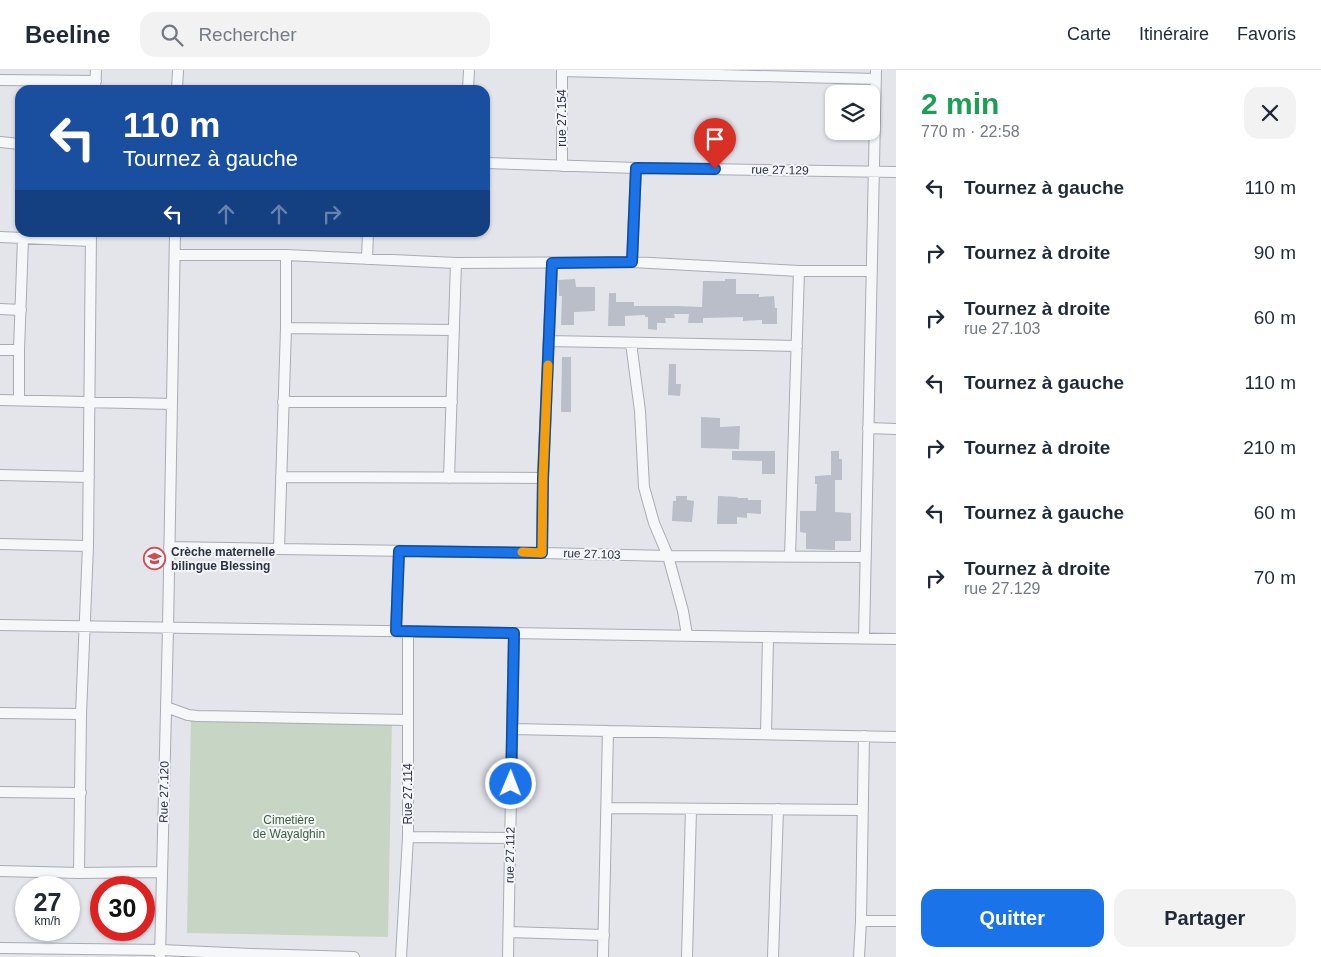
<!DOCTYPE html>
<html lang="fr">
<meta charset="utf-8">
<style>
body{margin:0;font-family:Arial,sans-serif;background:#f2f2f3;color:#1f2937;height:100vh;display:flex;flex-direction:column;font-size:19px;white-space:nowrap}
*{box-sizing:border-box;margin:0}
p{font-size:16px;color:#747a83}
.icon{flex:none;width:28px;height:28px;fill:none;stroke:currentColor;stroke-width:2;stroke-linecap:round;stroke-linejoin:round}
.map{position:relative;flex:1;overflow:hidden}
.details{display:flex;flex-direction:column;background:#fff;width:425px}
.details>*{flex:none}
.top-card{position:absolute;left:15px;top:15px;width:475px;height:152px;border-radius:15px;box-shadow:0 1px 4px #0004;background:#1a4fa0;color:#fff;overflow:hidden}
.fabs{position:absolute;left:825px;top:15px;display:grid;gap:10px}
.fabs a{display:grid;place-items:center;width:55px;height:55px;border-radius:10px;background:#fff;box-shadow:0 1px 4px #0004;font-size:25px}
.speed{position:absolute;left:15px;top:806px;display:flex;gap:10px;font-size:25px;font-weight:700;text-align:center}
.speed>*{display:grid;place-content:center;width:65px;height:65px;border-radius:50%;background:#fff;box-shadow:0 1px 4px #0004;line-height:1}
.speed small{font-size:12px;font-weight:400}
.speed .limit{border:8px solid #d22;background:#fff;color:#111}
.pin{position:absolute;display:grid;place-items:center;width:42px;height:42px;color:#fff;margin:-51px -21px;border-radius:50% 50% 50% 0;rotate:-45deg;box-shadow:0 0 5px #0007}
.pin .icon{rotate:45deg}
.me{position:absolute;width:55px;margin:-28px;rotate:1deg;stroke-linejoin:round;filter:drop-shadow(0 0 4px #0008)}
.turn{display:flex;align-items:center;gap:18px;height:105px;padding:0 25px;font-size:22px}
.turn .icon{width:65px;height:65px;stroke-width:2.5}
.turn b{display:block;font-size:35px;line-height:42px}
.lanes{display:flex;align-items:center;height:48px;padding:0 25px;background:#0003;justify-content:center;gap:25px;direction:ltr}
.lanes .off{opacity:.35}
.round{display:grid;place-items:center;flex:none;width:52px;height:52px;border-radius:15px;background:#f2f2f3}
.head{display:flex;align-items:center;justify-content:space-between;height:85px;padding:0 25px}
h1{font-size:30px;font-weight:700;line-height:38px;color:#1e9e55}
.primary-button{display:flex;gap:10px;margin-top:auto;padding:10px 25px}
.primary-button a{flex:1;height:58px;border-radius:15px;background:#1a73e8;color:#fff;font-size:20px;font-weight:700;line-height:58px;text-align:center}
.primary-button a+a{background:#f2f2f3;color:#1f2937}
ul{padding:0;list-style:none}
li{display:flex;align-items:center;gap:15px;height:65px;padding:0 25px}
li div{flex:1}
li b{display:block;font-size:19px}
li em{font-style:normal}
header{display:flex;align-items:center;gap:30px;box-sizing:border-box;height:70px;padding:0 25px;background:#fff;border-bottom:1px solid #e0e1e3}
header strong{font-size:24px}
nav{display:flex;gap:28px;margin-inline-start:auto;font-size:18px}
.search{width:350px;height:45px;background:#f2f2f3;display:flex;align-items:center;gap:12px;box-sizing:border-box;padding:0 18px;border-radius:15px;color:#747a83;font-size:19px}
main{display:flex;flex:1;min-height:0}
.map>svg:first-child{display:block}
.green{fill:#c7d5c5}
.building{fill:#babec8}
.lines{fill:none;stroke-linecap:round;stroke-linejoin:round}
.minor-casing{stroke:#a8abb5;stroke-width:12}
.minor{stroke:#f6f7f9;stroke-width:10}
.route-casing{stroke:#114b97;stroke-width:12}
.route{stroke:#1a73e8;stroke-width:9}
.slow{stroke:#f59e0b;stroke-width:9}
.labels{text-anchor:middle;stroke-width:4;stroke-linejoin:round;paint-order:stroke}
.street-label{font-size:12px;fill:#2b3143;stroke:#f3f5f8}
.poi-label{font-size:12px;font-weight:bold;fill:#2b3143;stroke:#f3f5f8;text-anchor:start}
.park-label{font-size:12px;fill:#3c5e39;stroke:#f3f5f8}
</style>
<header>
<strong>Beeline</strong>
<div class="search"><svg class="icon" aria-label="search" viewBox="0 0 24 24"><circle cx="10" cy="10" r="6"/><path d="M15 15l6 6"/></svg>Rechercher</div>
<nav><a>Carte</a><a>Itinéraire</a><a>Favoris</a></nav>
</header>
<main>
<div class="map">
<svg width="896" height="887" viewBox="0 0 896 887">
<rect width="100%" height="100%" fill="#e3e5eb"/>
<path class="green" d="M191,647L392,651L388,867L187,863Z"/>
<path class="building" d="M575,209L576,217H595V241L574,242V255H561L562,226H559L558,210Z
M725,209H736V224H759V227L774,226L775,238H777V254H762V250L743,251V247L703,248V253H688L689,244H674L675,248H665L666,253H657V260L648,259V247H645V245L625,246V256H608L609,223H616V232H634V236H678L702,237L703,211H725Z
M562,287H571V342H561Z
M669,294H676V314H681L680,326L668,325Z
M701,347L720,348V357L740,356L739,379L701,378Z
M732,381H775V404H762V391L732,390Z
M831,381H839V389H842V410H835V442L851,443V471H835V480L806,479V463L800,462V441H816L817,414H815V406L831,405Z
M676,426H687V430L694,431L692,452L672,451L673,431H676Z
M718,426L738,427L737,428H748V430H761V444L747,443V448L737,447V454H717Z"/>
<g class="lines">
<defs>
<path id="minor" d="M562,0V96
M562,1L876,9
M0,10L96,11
M95,20L96,0
M177,20L178,0
M468,20L469,0
M0,72L20,74
M485,93L636,98L896,102
M0,167L91,171
M175,185H286L456,193L632,192L799,201H872
M367,189L368,162
M632,192L636,98
M0,239L21,240
M286,258L454,260
M549,271L797,276
M631,273L640,341L644,417L654,453L668,486L683,541L687,565
M0,280H19
M0,330L172,334
M19,330V280L23,168
M283,332H452
M868,358L896,359
M0,405L89,407
M281,407L543,408
M449,408L456,193
M0,474L88,476
M169,477L279,479L542,483L668,486L865,487
M279,479L286,258V185
M542,483L543,408L552,193
M790,486L799,201
M0,555L896,569
M396,561L399,481
M864,568L876,0
M166,637L188,645L197,646L408,650
M0,643L81,644
M512,659L896,667
M766,664L768,567
M0,722L81,723
M607,738L863,740
M408,767L510,768
M0,801L79,803L162,802
M79,803L81,644L88,476L91,162
M861,851H896
M509,862L604,865
M0,878L161,880L251,884L354,887
M160,887L168,558L175,162
M401,887L408,767V561
M508,887L514,563
M603,887L608,661
M687,887L691,739
M773,887L778,739
M859,887L861,851L864,666"/>
</defs>
<use href="#minor" class="minor-casing"/>
<use href="#minor" class="minor"/>
</g>
<g class="lines">
<defs>
<path id="route" d="M511,714L514,563L396,561L399,481L542,483L543,408L552,193L632,192L636,98L715,99"/>
</defs>
<use href="#route" class="route-casing"/>
<use href="#route" class="route"/>
<path class="slow" d="M522,482L542,483L543,408L548,295"/>
</g>
<defs>
<symbol id="school-ring" viewBox="-11 -11 22 22"><circle r="9.5" fill="#f3f5f8" stroke="#cc4c52" stroke-width="1.5"/><path d="M0-5L7-2L0 1L-7-2ZM-4 1L0 2.5L4 1V4Q0 6-4 4Z" fill="#cc4c52"/></symbol>
</defs>
<g fill-rule="evenodd">
<use href="#school-ring" x="142" y="476" width="25" height="25"/>
</g>
<g class="labels">
<g class="street-label">
<text transform="translate(562 48) rotate(-90)" y="4">rue 27.154</text>
<text transform="translate(780 100) rotate(1)" y="4">rue 27.129</text>
<text transform="translate(592 484) rotate(2)" y="4">rue 27.103</text>
<text transform="translate(164 722) rotate(-89)" y="4">Rue 27.120</text>
<text transform="translate(408 724) rotate(-90)" y="4">Rue 27.114</text>
<text transform="translate(510 785) rotate(-89)" y="4">rue 27.112</text>
</g>
<g class="poi-label">
<text x="171" y="486">Crèche maternelle<tspan x="171" dy="14">bilingue Blessing</tspan></text>
</g>
<g class="park-label">
<text x="289" y="754">Cimetière<tspan x="289" dy="14">de Wayalghin</tspan></text>
</g>
</g>
</svg>
<div class="fabs">
<a><svg class="icon" aria-label="layers" viewBox="0 0 24 24"><path d="M12 4l9 5-9 5-9-5zM3 14l9 5 9-5"/></svg></a>
</div>
<div class="speed"><div>27<small>km/h</small></div><div class="limit">30</div></div>
<div class="pin" style="left:715px;top:99px;background:#d93025"><svg class="icon" aria-label="arrive" viewBox="0 0 24 24"><path d="M6 21V4h12l-3 4 3 4H6"/></svg></div>
<svg class="me" style="left:511px;top:714px" viewBox="-20 -20 40 40"><circle r="17" fill="#1a73e8" stroke="#fff" stroke-width="3"/><path d="M0-11L8 9 0 5-8 9z" fill="#fff"/></svg>
<div class="top-card">
<div class="turn"><svg class="icon" aria-label="left" viewBox="0 0 24 24"><path d="M17 20v-9H6M10 6l-5 5 5 5"/></svg><div><b>110 m</b>Tournez à gauche</div></div>
<div class="lanes"><svg class="icon" aria-label="left" viewBox="0 0 24 24"><path d="M17 20v-9H6M10 6l-5 5 5 5"/></svg><svg class="icon off" aria-label="ahead" viewBox="0 0 24 24"><path d="M12 20V5M6 11l6-6 6 6"/></svg><svg class="icon off" aria-label="ahead" viewBox="0 0 24 24"><path d="M12 20V5M6 11l6-6 6 6"/></svg><svg class="icon off" aria-label="right" viewBox="0 0 24 24"><path d="M7 20v-9h11M14 6l5 5-5 5"/></svg></div>
</div>
</div>
<section class="details">
<div class="head"><div><h1>2 min</h1><p>770 m · 22:58</p></div><a class="round"><svg class="icon" aria-label="close" viewBox="0 0 24 24"><path d="M6 6l12 12M18 6L6 18"/></svg></a></div>
<ul>
<li><svg class="icon" aria-label="left" viewBox="0 0 24 24"><path d="M17 20v-9H6M10 6l-5 5 5 5"/></svg><div><b>Tournez à gauche</b></div><em>110 m</em></li>
<li><svg class="icon" aria-label="right" viewBox="0 0 24 24"><path d="M7 20v-9h11M14 6l5 5-5 5"/></svg><div><b>Tournez à droite</b></div><em>90 m</em></li>
<li><svg class="icon" aria-label="right" viewBox="0 0 24 24"><path d="M7 20v-9h11M14 6l5 5-5 5"/></svg><div><b>Tournez à droite</b><p>rue 27.103</p></div><em>60 m</em></li>
<li><svg class="icon" aria-label="left" viewBox="0 0 24 24"><path d="M17 20v-9H6M10 6l-5 5 5 5"/></svg><div><b>Tournez à gauche</b></div><em>110 m</em></li>
<li><svg class="icon" aria-label="right" viewBox="0 0 24 24"><path d="M7 20v-9h11M14 6l5 5-5 5"/></svg><div><b>Tournez à droite</b></div><em>210 m</em></li>
<li><svg class="icon" aria-label="left" viewBox="0 0 24 24"><path d="M17 20v-9H6M10 6l-5 5 5 5"/></svg><div><b>Tournez à gauche</b></div><em>60 m</em></li>
<li><svg class="icon" aria-label="right" viewBox="0 0 24 24"><path d="M7 20v-9h11M14 6l5 5-5 5"/></svg><div><b>Tournez à droite</b><p>rue 27.129</p></div><em>70 m</em></li>
</ul>
<div class="primary-button"><a>Quitter</a><a>Partager</a></div>
</section>
</main>
